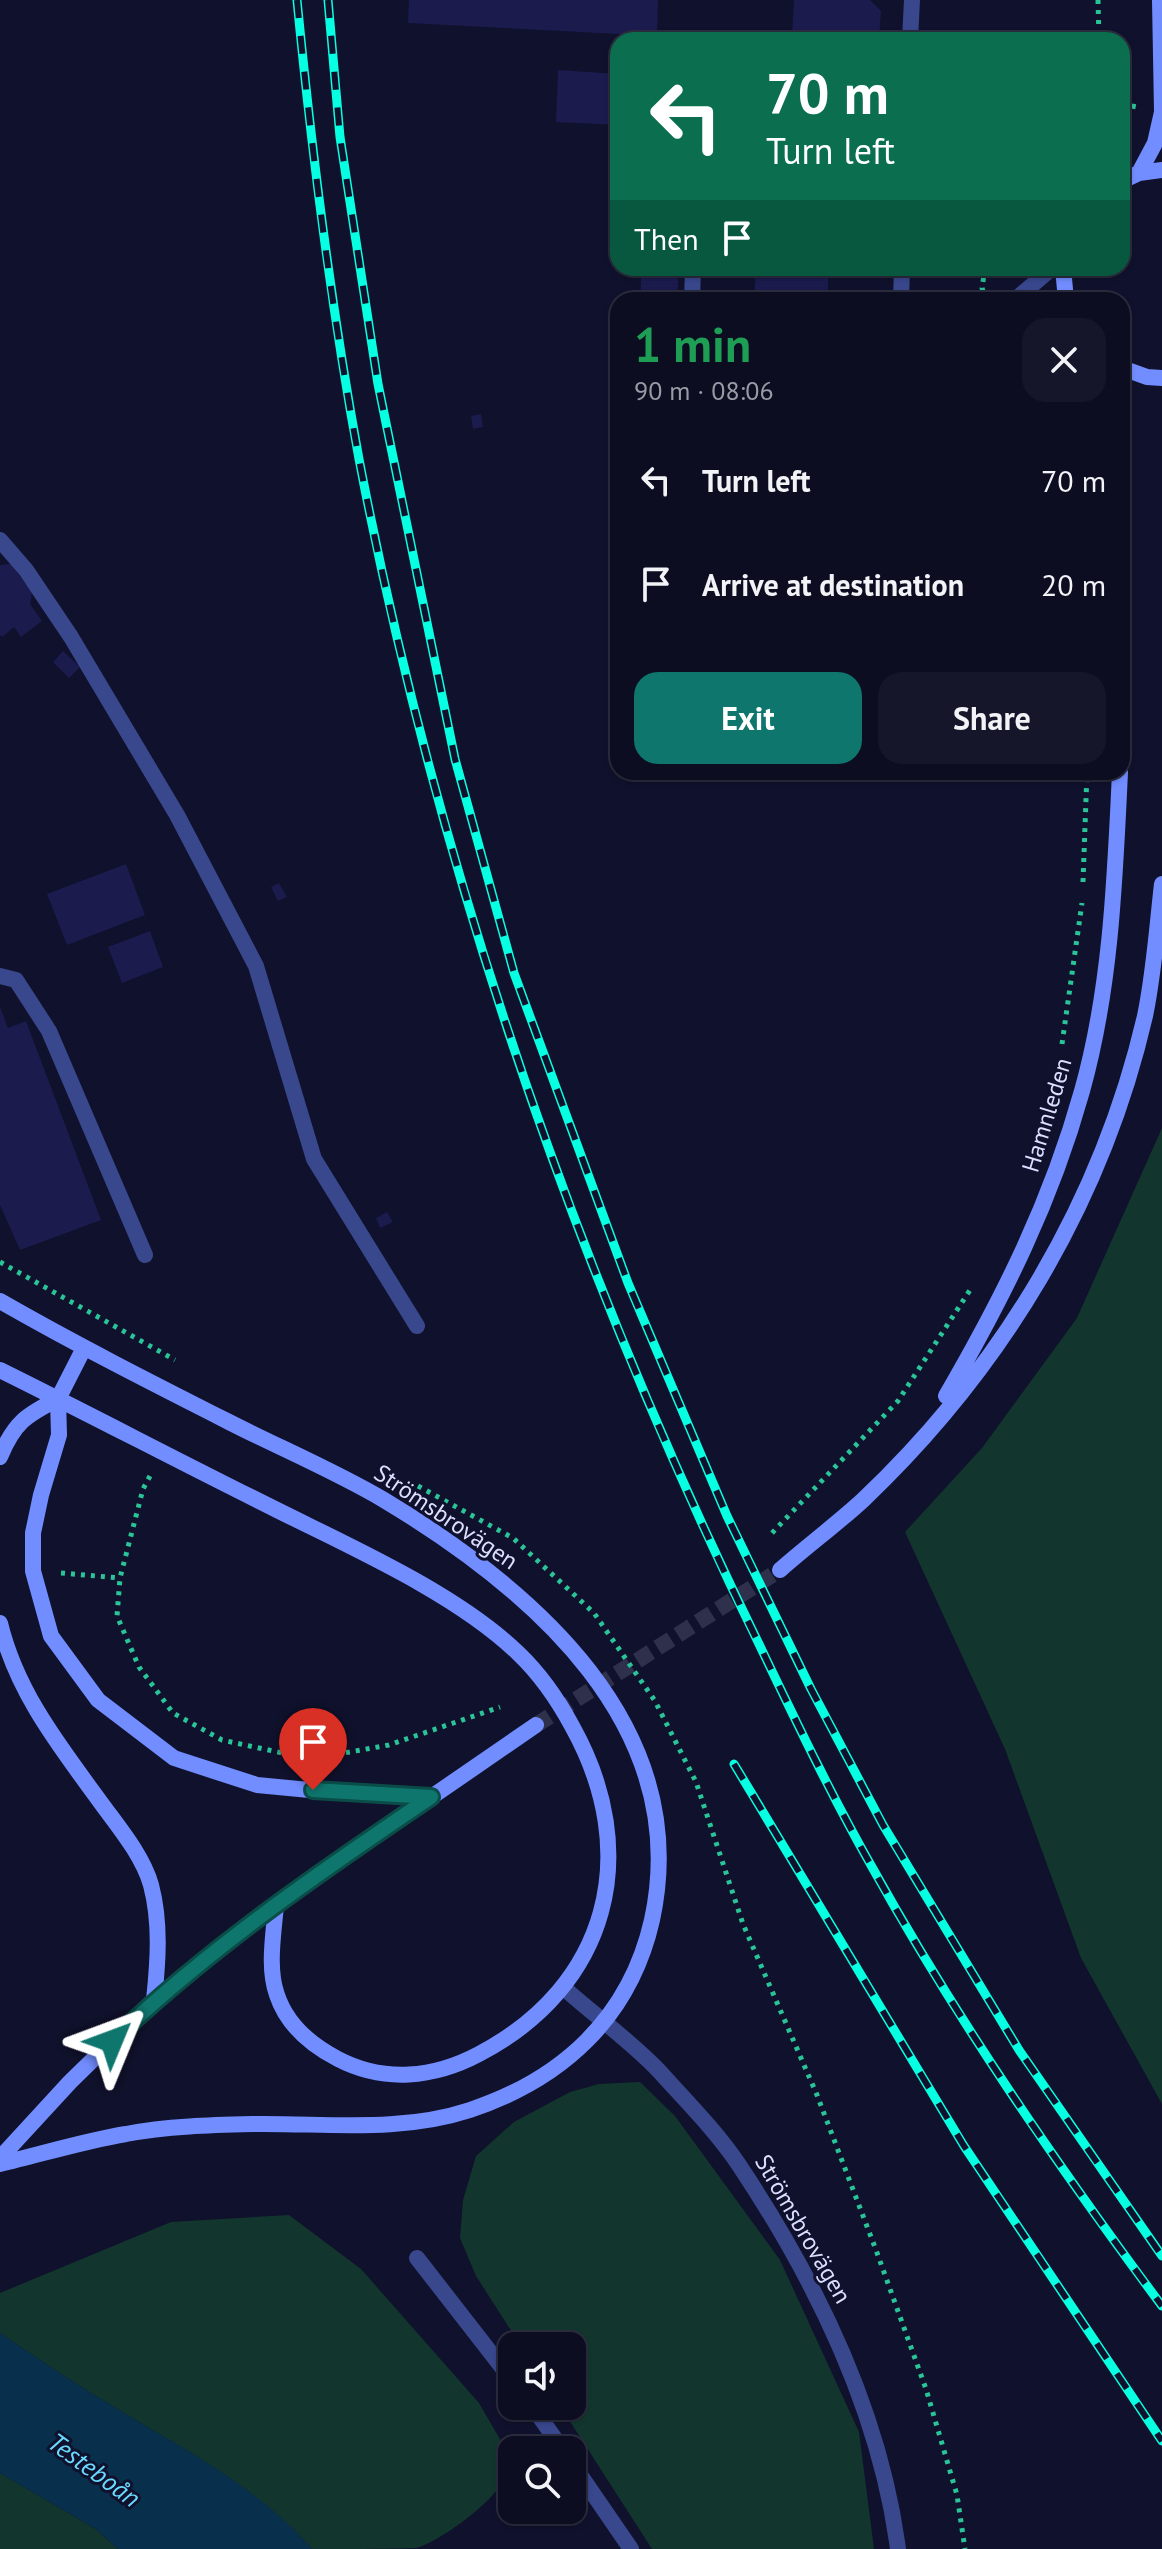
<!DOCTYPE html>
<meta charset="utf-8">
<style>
body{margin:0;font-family:"PT Sans",sans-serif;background:#15162a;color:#f1f3f6;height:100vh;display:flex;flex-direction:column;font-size:30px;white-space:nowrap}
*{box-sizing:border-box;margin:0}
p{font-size:26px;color:#9a9ca5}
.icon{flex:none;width:44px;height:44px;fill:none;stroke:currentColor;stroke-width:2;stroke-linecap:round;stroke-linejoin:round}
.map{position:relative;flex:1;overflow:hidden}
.panel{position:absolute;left:610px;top:292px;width:520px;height:488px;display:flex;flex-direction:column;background:#0c0d21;border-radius:24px;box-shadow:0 2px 6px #0004,0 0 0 2px #2c2d3f}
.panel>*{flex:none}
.hud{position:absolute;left:610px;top:32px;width:520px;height:244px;border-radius:24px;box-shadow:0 2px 6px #0004,0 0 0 2px #2c2d3f;background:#0b6e4f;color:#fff;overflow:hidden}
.controls{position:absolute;left:498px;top:2332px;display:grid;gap:16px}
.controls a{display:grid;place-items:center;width:88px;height:88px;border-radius:16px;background:#0c0d21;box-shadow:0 2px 6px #0004,0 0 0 2px #2c2d3f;font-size:40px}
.pin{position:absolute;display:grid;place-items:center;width:68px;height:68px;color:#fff;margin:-82px -34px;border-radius:50% 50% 50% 0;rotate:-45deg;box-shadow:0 0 8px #0007}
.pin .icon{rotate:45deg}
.me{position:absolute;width:88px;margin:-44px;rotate:46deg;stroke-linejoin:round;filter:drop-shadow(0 0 6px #0008)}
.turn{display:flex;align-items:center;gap:28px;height:168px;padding:0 24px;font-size:36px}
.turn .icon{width:104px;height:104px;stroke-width:2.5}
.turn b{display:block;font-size:56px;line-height:68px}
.then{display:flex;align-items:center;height:76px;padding:0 24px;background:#0003;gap:16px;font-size:30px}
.round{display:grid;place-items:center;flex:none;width:84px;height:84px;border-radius:24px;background:#15162a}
.headline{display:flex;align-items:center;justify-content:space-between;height:136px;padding:0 24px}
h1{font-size:48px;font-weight:700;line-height:60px;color:#1e9e55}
.cta{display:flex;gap:16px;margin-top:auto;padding:16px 24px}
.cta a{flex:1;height:92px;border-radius:24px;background:#0f766e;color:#fff;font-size:32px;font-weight:700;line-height:92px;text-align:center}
.cta a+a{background:#15162a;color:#f1f3f6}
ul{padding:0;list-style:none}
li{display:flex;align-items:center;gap:24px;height:104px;padding:0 24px}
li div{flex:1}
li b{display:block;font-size:30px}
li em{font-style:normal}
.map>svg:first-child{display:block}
.green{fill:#12362d}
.water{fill:#08304d}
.building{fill:#1b1b4e}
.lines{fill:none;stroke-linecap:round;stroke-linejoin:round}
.secondary-tunnel{stroke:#2e304c;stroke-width:16;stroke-dasharray:16 8;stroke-linecap:butt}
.path{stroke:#2ac499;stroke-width:5;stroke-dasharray:4 6;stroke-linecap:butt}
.service{stroke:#39488d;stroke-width:16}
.minor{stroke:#39488d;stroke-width:16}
.tertiary{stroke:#39488d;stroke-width:16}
.secondary{stroke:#728dff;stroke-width:16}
.rail-casing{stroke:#07ffe2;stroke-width:9}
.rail{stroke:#10112c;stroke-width:6;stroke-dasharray:18;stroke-linecap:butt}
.route-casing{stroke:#0a4d48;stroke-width:20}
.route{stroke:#0f766e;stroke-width:14}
.labels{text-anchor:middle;stroke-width:6;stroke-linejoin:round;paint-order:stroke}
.street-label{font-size:24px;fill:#dbdeff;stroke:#10112c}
.water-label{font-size:26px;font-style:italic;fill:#69daff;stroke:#10112c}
</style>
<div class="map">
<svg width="1162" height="2549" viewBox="0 0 1162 2549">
<rect width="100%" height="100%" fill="#10112c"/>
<path class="green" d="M1162,1128V2104L1081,1958L1005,1749L905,1532L982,1448L1077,1318Z
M640,2082L675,2116L780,2260L859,2432L874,2549H652L560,2406H572V2346H521L476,2276L460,2238L463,2200L476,2156L514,2122L570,2092L599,2084Z
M289,2215L361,2269L479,2403L512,2460C512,2490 444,2540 416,2548C395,2549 336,2549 312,2549C262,2492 193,2454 129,2416C85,2390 42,2362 0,2333V2293L171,2222Z
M0,2473L96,2529L118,2549H0Z"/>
<path class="water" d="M0,2333C42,2362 85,2390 129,2416C193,2454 263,2492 312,2549H118L96,2529L0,2473Z"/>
<path class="building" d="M409,0H658L657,36L408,23Z
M794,0H870L881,11L879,40H778V33L792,34Z
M558,70L618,74V125L556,122Z
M642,268H679L677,300L640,298Z
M756,268H829L827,300H754Z
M481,414L483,427L473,429L471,416Z
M11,564L32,593L30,604L42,621L21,637L14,627L2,637L0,635V565Z
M63,651L80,667L69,678L53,662Z
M126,864L145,915L67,945L47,894Z
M279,883L287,897L278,901L271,887Z
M150,931L163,967L122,983L108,947Z
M0,1007L8,1028L26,1021L101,1220L20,1250L0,1205Z
M387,1212L393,1222L380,1228L376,1218Z"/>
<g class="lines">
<path class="secondary-tunnel" d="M536,1725L780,1570"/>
<path class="path" d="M1098,0L1099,40
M1122,104L1137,107
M985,268L982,288L986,300
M1083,882L1087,772
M1062,1044L1082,903
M0,1262L175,1360
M150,1476L143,1489L120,1578L117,1616L139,1667L173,1713L222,1740L310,1759L389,1745L500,1707
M418,1486L513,1538L594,1613L655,1701L696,1782L743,1924L817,2095L876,2250L926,2389L957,2495L965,2549
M772,1533L898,1401L970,1290
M61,1573L120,1578"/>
<path class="service" d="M910,40L912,0
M692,300L693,268
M901,300L902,268
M1015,300L1052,268
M0,540L26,570L71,637L177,815L256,966L314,1159L417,1326
M0,976L16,980L49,1031L145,1255"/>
<path class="minor" d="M417,2258L512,2380
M532,2406L563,2450
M572,2463L631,2549"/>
<path class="tertiary" d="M564,1988C595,2016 632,2042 660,2072C686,2101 717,2132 739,2165C815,2279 880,2411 898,2549"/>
<path class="secondary" d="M1160,0L1162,111
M1139,173L1155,143L1162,112
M1122,181L1139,173L1162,170
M1063,268L1066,300
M1122,368L1147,377L1162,378
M1122,556V744
M0,1301C75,1344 152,1383 229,1422C280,1448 335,1471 384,1500C532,1589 694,1726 652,1920C630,2017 563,2079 470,2110C400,2133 327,2123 255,2124C214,2125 167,2126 126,2134C84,2141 42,2154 0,2164
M84,1348L58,1399L59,1435L41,1495L33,1533V1571L51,1636L98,1700L174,1758L257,1785L341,1793L431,1797
M0,1370C93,1416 184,1464 277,1510C353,1548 457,1594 518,1653C540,1674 558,1700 572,1726C643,1853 609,1986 479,2054C434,2078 384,2083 338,2059C311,2045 287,2025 277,1995C267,1967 274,1933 276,1904
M946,1396C1004,1296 1051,1202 1082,1091C1111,988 1115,878 1120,772
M0,1457C14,1423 26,1415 58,1399
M780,1570C807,1546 837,1524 863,1500C1002,1368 1102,1202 1145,1016C1154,973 1157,927 1162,884
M0,1623C17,1694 62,1749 104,1807C121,1830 143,1857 151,1885C161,1923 158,1962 154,2000
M0,2158L70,2082L154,2000L276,1904L536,1725"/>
<defs>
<path id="rail" d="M297,0C312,154 331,307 359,459C438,871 575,1268 759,1644C795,1719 831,1795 872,1867C957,2020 1058,2166 1162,2306
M328,0L340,137L378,384L455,759L514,973L628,1283L727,1516L811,1689L883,1825L1019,2050L1162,2256
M734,1764L964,2146L1162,2441"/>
</defs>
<use href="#rail" class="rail-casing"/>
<use href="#rail" class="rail"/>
</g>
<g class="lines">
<defs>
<path id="route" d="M112,2041C209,1948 320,1872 431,1797L313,1790"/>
</defs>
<use href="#route" class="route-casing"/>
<use href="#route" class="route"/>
</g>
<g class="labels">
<g class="street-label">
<text transform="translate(1047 1115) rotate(-73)" y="8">Hamnleden</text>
<text transform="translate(446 1517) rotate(34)" y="8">Strömsbrovägen</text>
<text transform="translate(803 2229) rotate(60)" y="8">Strömsbrovägen</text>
</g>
<g class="water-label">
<text transform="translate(94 2470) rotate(36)" y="9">Testeboån</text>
</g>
</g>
</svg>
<div class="controls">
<a><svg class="icon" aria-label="sound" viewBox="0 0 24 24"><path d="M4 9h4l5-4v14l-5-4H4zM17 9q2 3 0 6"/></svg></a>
<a><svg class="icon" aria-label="search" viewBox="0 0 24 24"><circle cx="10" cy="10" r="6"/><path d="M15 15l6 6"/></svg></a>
</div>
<div class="pin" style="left:313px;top:1790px;background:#d93025"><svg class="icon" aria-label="arrive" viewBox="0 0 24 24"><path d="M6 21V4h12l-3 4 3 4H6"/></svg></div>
<svg class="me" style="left:112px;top:2041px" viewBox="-20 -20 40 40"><path d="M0-17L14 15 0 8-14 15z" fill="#0f766e" stroke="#fff" stroke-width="4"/></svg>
<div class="hud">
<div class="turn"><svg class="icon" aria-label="left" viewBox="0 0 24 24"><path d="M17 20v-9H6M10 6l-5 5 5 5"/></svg><div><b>70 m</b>Turn left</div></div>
<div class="then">Then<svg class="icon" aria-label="arrive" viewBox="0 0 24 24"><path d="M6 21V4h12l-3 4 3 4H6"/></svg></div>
</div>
<section class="panel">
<div class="headline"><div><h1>1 min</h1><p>90 m · 08:06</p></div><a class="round"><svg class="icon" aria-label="close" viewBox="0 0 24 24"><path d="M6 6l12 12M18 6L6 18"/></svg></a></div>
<ul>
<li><svg class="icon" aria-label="left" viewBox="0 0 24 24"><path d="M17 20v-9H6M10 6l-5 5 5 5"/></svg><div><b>Turn left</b></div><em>70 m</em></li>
<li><svg class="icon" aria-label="arrive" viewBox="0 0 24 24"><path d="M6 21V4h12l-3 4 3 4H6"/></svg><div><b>Arrive at destination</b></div><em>20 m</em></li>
</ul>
<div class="cta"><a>Exit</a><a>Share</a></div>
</section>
</div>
